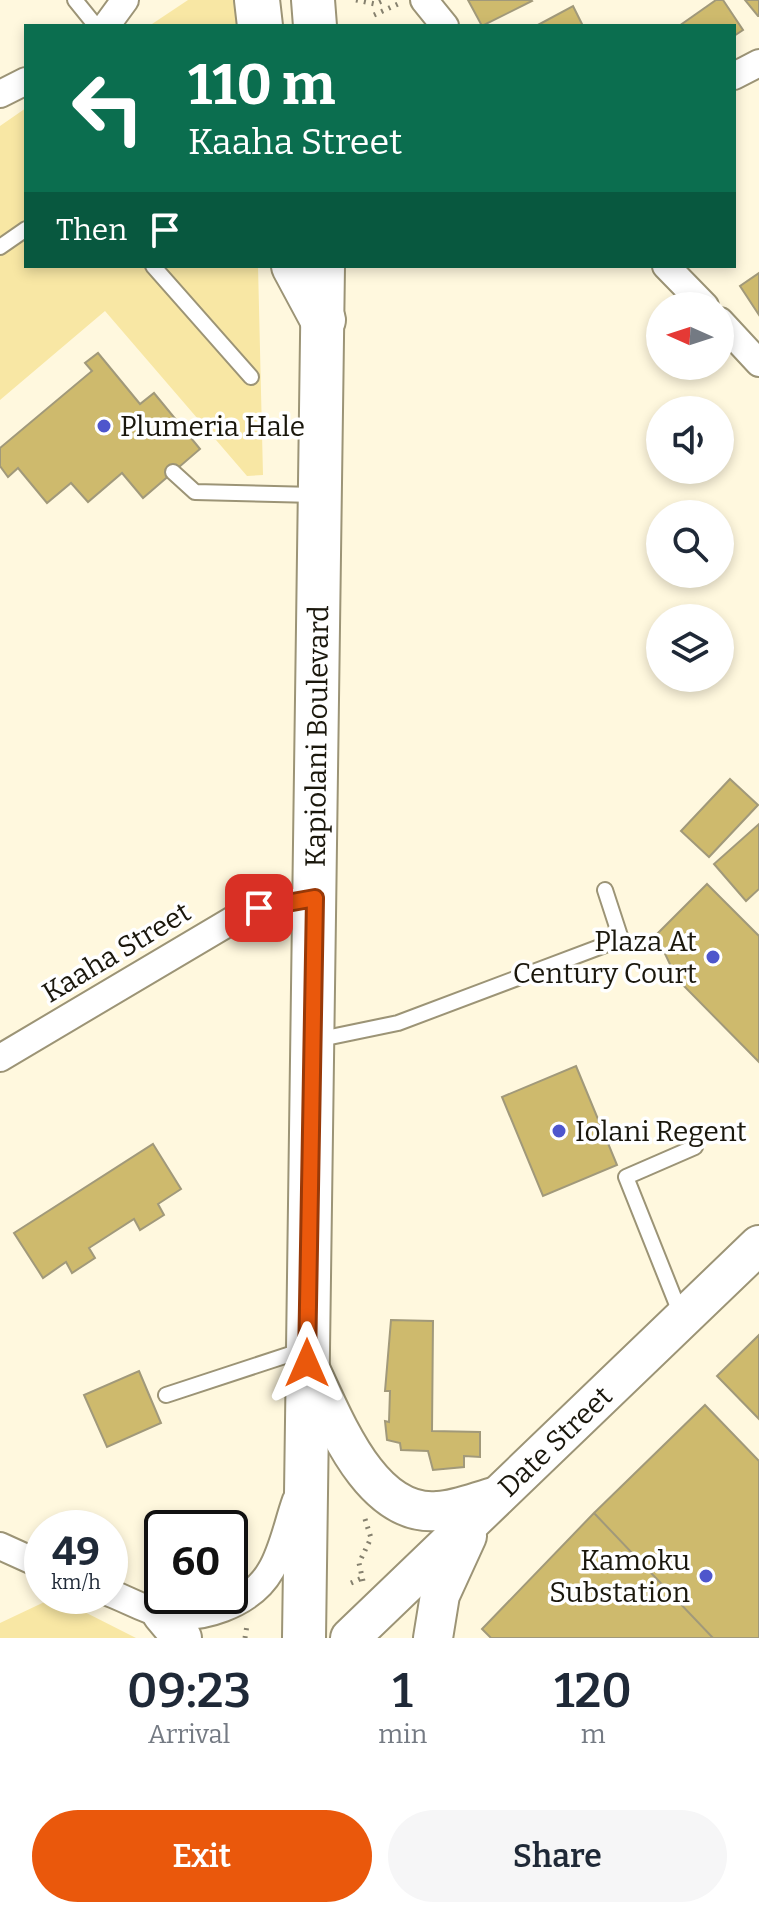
<!DOCTYPE html>
<style>
body{margin:0;font-family:Bitter,serif;background:#f6f6f7;color:#1f2937;height:100vh;display:flex;flex-direction:column;font-size:30px;white-space:nowrap}
*{box-sizing:border-box;margin:0}
p{font-size:26px;color:#747a83}
.icon{flex:none;width:44px;height:44px;fill:none;stroke:currentColor;stroke-width:2;stroke-linecap:round;stroke-linejoin:round}
.map{position:relative;height:1638px;overflow:hidden}
.panel{display:flex;flex-direction:column;background:#fff;flex:1}
.panel>*{flex:none}
.guide{position:absolute;left:24px;top:24px;width:712px;height:244px;border-radius:0px;box-shadow:0 4px 12px #0003;background:#0b6e4f;color:#fff;overflow:hidden}
.needle{width:52px;rotate:273deg}
.fabs{position:absolute;left:646px;top:292px;display:grid;gap:16px}
.fabs a{display:grid;place-items:center;width:88px;height:88px;border-radius:50%;background:#fff;box-shadow:0 4px 12px #0003;font-size:40px}
.speed{position:absolute;left:24px;top:1510px;display:flex;gap:16px;font-size:40px;font-weight:700;text-align:center}
.speed>*{display:grid;place-content:center;width:104px;height:104px;border-radius:50%;background:#fff;box-shadow:0 4px 12px #0003;line-height:1}
.speed small{font-size:20px;font-weight:400}
.speed .limit{border:4px solid #111;border-radius:12px;background:#fff;color:#111}
.pin{position:absolute;display:grid;place-items:center;width:68px;height:68px;color:#fff;margin:-34px;border-radius:16px;box-shadow:0 4px 12px #0006}
.me{position:absolute;width:88px;margin:-44px;rotate:0deg;stroke-linejoin:round;filter:drop-shadow(0 0 6px #0008)}
.turn{display:flex;align-items:center;gap:28px;height:168px;padding:0 32px;font-size:36px}
.turn .icon{width:104px;height:104px;stroke-width:2.5}
.turn b{display:block;font-size:56px;line-height:68px}
.then{display:flex;align-items:center;height:76px;padding:0 32px;background:#0003;gap:16px;font-size:30px}
.eta{display:flex;justify-content:space-evenly;align-items:center;height:136px;text-align:center}
.eta b{font-size:48px;font-weight:600;line-height:56px}
.primary-button{display:flex;gap:16px;margin-top:auto;padding:16px 32px}
.primary-button a{flex:1;height:92px;border-radius:48px;background:#ea580c;color:#fff;font-size:32px;font-weight:600;line-height:92px;text-align:center}
.primary-button a+a{background:#f6f6f7;color:#1f2937}
.map>svg:first-child{display:block}
.green{fill:#f8e7a4}
.building{fill:#ceba6d;stroke:#a1997a;stroke-width:2}
.lines{fill:none;stroke-linecap:round;stroke-linejoin:round}
.lane-casing{stroke:#9c9476;stroke-width:18}
.street-casing{stroke:#9c9476;stroke-width:30}
.secondary-casing{stroke:#9c9476;stroke-width:42}
.primary-casing{stroke:#9c9476;stroke-width:46}
.highway-casing{stroke:#9c9476;stroke-width:48}
.path{stroke:#85806e;stroke-width:5;stroke-dasharray:2 6;stroke-linecap:butt}
.lane{stroke:#fff;stroke-width:14}
.street{stroke:#fff;stroke-width:26}
.secondary{stroke:#fff;stroke-width:38}
.primary{stroke:#fff;stroke-width:42}
.highway{stroke:#fff;stroke-width:44}
.route-casing{stroke:#983908;stroke-width:20}
.route{stroke:#ea580c;stroke-width:14}
.poi-dot{fill:#4e56cc;stroke:#fff;stroke-width:3}
.labels{text-anchor:middle;stroke-width:7;stroke-linejoin:round;paint-order:stroke}
.poi-label{font-size:28px;fill:#1a170c;stroke:#fff;text-anchor:start}
.street-label{font-size:28px;fill:#1a170c;stroke:#fff}
</style>
<div class="map">
<svg width="759" height="1638" viewBox="0 0 759 1638">
<rect width="100%" height="100%" fill="#fff8de"/>
<path class="green" d="M188,0H234L239,26H149Z
M26,108V266H258L263,475L247,476L105,311L0,400V126Z
M55,1597L136,1638H0V1623Z"/>
<path class="building" d="M468,0H531L532,1L482,26Z
M716,0H723L743,30L734,36V26H679Z
M745,0H759V16H758Z
M573,6L583,26H536Z
M759,273V315L740,286Z
M98,353L140,404L154,393L200,449L143,498L122,473L88,502L71,483L47,503L18,468L8,477L0,466V448L92,371L85,363Z
M730,779L758,805L709,857L681,831Z
M759,824V889L746,901L714,864Z
M707,884L759,936V1062L677,979L656,935Z
M576,1066L617,1165L543,1196L502,1097Z
M153,1144L181,1189L158,1204L164,1215L140,1230L134,1219L89,1248L95,1258L72,1273L66,1262L43,1278L14,1233Z
M391,1320L433,1321L432,1431L480,1432V1457L464,1456V1467L433,1470L428,1451L401,1450L400,1443L387,1440L385,1421L389,1422L390,1391H385Z
M759,1335V1419L717,1376Z
M139,1371L161,1423L107,1447L84,1395Z
M705,1405L759,1461V1638H713L594,1513Z
M594,1513L713,1638H491L482,1629Z"/>
<g class="lines">
<defs>
<path id="lane" d="M75,0L96,26
M0,247L26,229
M153,266L251,377
M173,472L195,492L315,495
M316,1040L398,1023L621,939L605,890
M681,1315L626,1177L695,1147
M166,1395L303,1350"/>
<path id="street" d="M424,0L445,26
M106,26L125,0
M734,76L759,63
M0,94L26,81
M666,266L705,306
M720,321L759,363
M0,1058L248,911L315,898
M0,1546L42,1565
M110,1593C126,1599 145,1610 162,1614C200,1622 251,1605 271,1570C283,1550 288,1522 296,1500"/>
<g id="secondary">
<path d="M307,1363C332,1413 368,1518 438,1511C457,1510 478,1501 497,1496"/>
<path d="M162,1614L182,1638"/>
<path id="s1" d="M350,1638L759,1245"/>
<path d="M433,1638L440,1595L467,1536"/>
</g>
<g id="primary">
<path d="M313,0L315,26"/>
<path id="s2" d="M304,1638L323,266"/>
</g>
<path id="highway" d="M257,0L260,26
M294,266L323,320"/>
</defs>
<use href="#lane" class="lane-casing"/>
<use href="#street" class="street-casing"/>
<use href="#secondary" class="secondary-casing"/>
<use href="#primary" class="primary-casing"/>
<use href="#highway" class="highway-casing"/>
<path class="path" d="M356,0L375,4L384,0
M374,15L398,4
M363,1581L359,1563L371,1538L365,1519
M351,1583L362,1578
M245,1638L247,1625"/>
<use href="#lane" class="lane"/>
<use href="#street" class="street"/>
<use href="#secondary" class="secondary"/>
<use href="#primary" class="primary"/>
<use href="#highway" class="highway"/>
</g>
<g class="lines">
<defs>
<path id="route" d="M259,908L315,898L307,1363"/>
</defs>
<use href="#route" class="route-casing"/>
<use href="#route" class="route"/>
</g>
<g class="poi-dot">
<circle cx="104" cy="426" r="8"/>
<circle cx="713" cy="957" r="8"/>
<circle cx="559" cy="1131" r="8"/>
<circle cx="706" cy="1576" r="8"/>
</g>
<g class="labels">
<g class="poi-label">
<text x="120" y="436">Plumeria Hale</text>
<text x="697" y="951" text-anchor="end">Plaza At<tspan x="697" dy="32">Century Court</tspan></text>
<text x="575" y="1141">Iolani Regent</text>
<text x="690" y="1570" text-anchor="end">Kamoku<tspan x="690" dy="32">Substation</tspan></text>
</g>
<g class="street-label">
<text dy="10" stroke="none"><textPath href="#s2" startOffset="902">Kapiolani Boulevard</textPath></text>
<text transform="translate(116 952) rotate(-31)" y="10">Kaaha Street</text>
<text dy="10" stroke="none"><textPath href="#s1" startOffset="284">Date Street</textPath></text>
</g>
</g>
</svg>
<div class="fabs">
<a><svg class="needle" viewBox="-14 -14 28 28"><path d="M0-13l5 13h-10z" fill="#e53935"/><path d="M0 13l5-13h-10z" fill="#747a83"/></svg></a>
<a><svg class="icon" aria-label="sound" viewBox="0 0 24 24"><path d="M4 9h4l5-4v14l-5-4H4zM17 9q2 3 0 6"/></svg></a>
<a><svg class="icon" aria-label="search" viewBox="0 0 24 24"><circle cx="10" cy="10" r="6"/><path d="M15 15l6 6"/></svg></a>
<a><svg class="icon" aria-label="layers" viewBox="0 0 24 24"><path d="M12 4l9 5-9 5-9-5zM3 14l9 5 9-5"/></svg></a>
</div>
<div class="speed"><div>49<small>km/h</small></div><div class="limit">60</div></div>
<div class="pin" style="left:259px;top:908px;background:#d93025"><svg class="icon" aria-label="arrive" viewBox="0 0 24 24"><path d="M6 21V4h12l-3 4 3 4H6"/></svg></div>
<svg class="me" style="left:307px;top:1363px" viewBox="-20 -20 40 40"><path d="M0-17L14 15 0 8-14 15z" fill="#ea580c" stroke="#fff" stroke-width="4"/></svg>
<div class="guide">
<div class="turn"><svg class="icon" aria-label="left" viewBox="0 0 24 24"><path d="M17 20v-9H6M10 6l-5 5 5 5"/></svg><div><b>110 m</b>Kaaha Street</div></div>
<div class="then">Then<svg class="icon" aria-label="arrive" viewBox="0 0 24 24"><path d="M6 21V4h12l-3 4 3 4H6"/></svg></div>
</div>
</div>
<section class="panel">
<div class="eta">
<div><b>09:23</b><p>Arrival</p></div>
<div><b>1</b><p>min</p></div>
<div><b>120</b><p>m</p></div>
</div>
<div class="primary-button"><a>Exit</a><a>Share</a></div>
</section>
